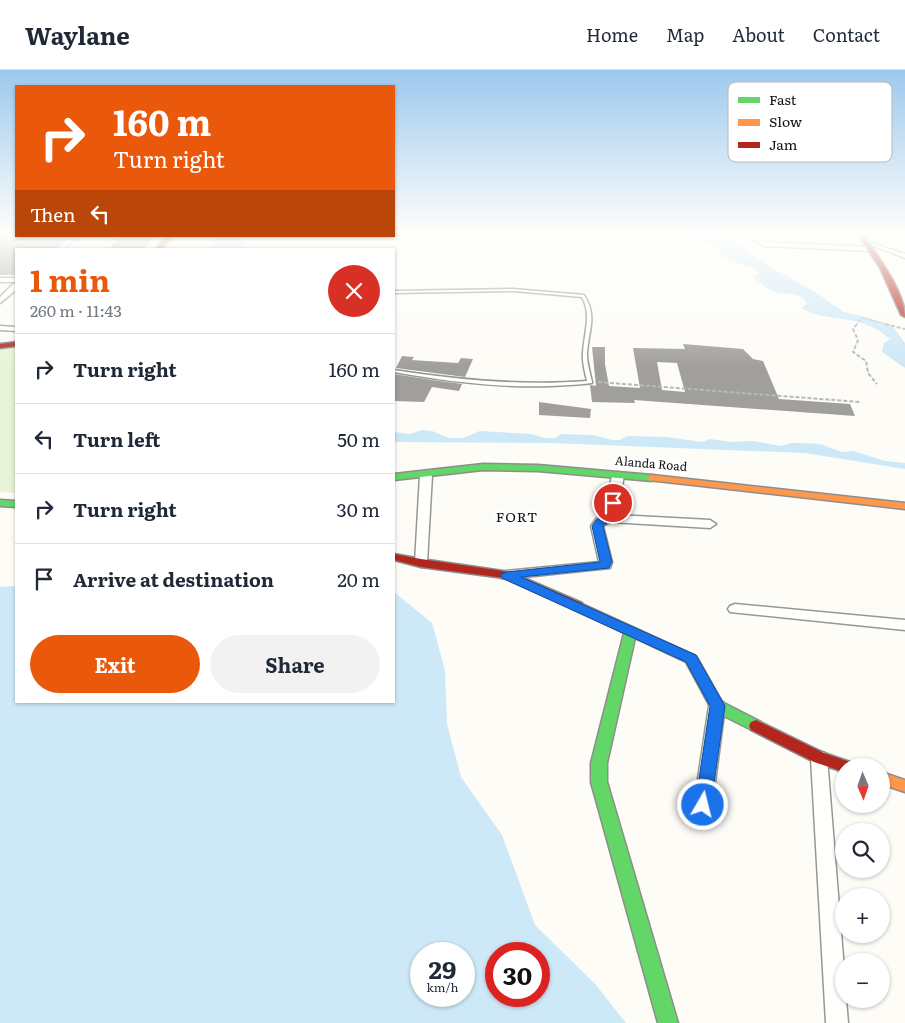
<!DOCTYPE html>
<meta charset="utf-8">
<style>
body{margin:0;font-family:Literata,serif;background:#f2f2f3;color:#1f2937;height:100vh;display:flex;flex-direction:column;font-size:19px;white-space:nowrap}
*{box-sizing:border-box;margin:0}
p{font-size:16px;color:#747a83}
.icon{flex:none;width:28px;height:28px;fill:none;stroke:currentColor;stroke-width:2;stroke-linecap:round;stroke-linejoin:round}
.map{position:relative;flex:1;overflow:hidden}
.panel{position:absolute;left:15px;top:178px;width:380px;height:455px;display:flex;flex-direction:column;background:#fff;border-radius:0px;box-shadow:0 1px 4px #0004}
.panel>*{flex:none}
.banner{position:absolute;left:15px;top:15px;width:380px;height:152px;border-radius:0px;box-shadow:0 1px 4px #0004;background:#ea580c;color:#fff;overflow:hidden}
.needle{width:32px;rotate:178deg}
.fabs{position:absolute;left:835px;top:688px;display:grid;gap:10px}
.fabs a{display:grid;place-items:center;width:55px;height:55px;border-radius:50%;background:#fff;box-shadow:0 1px 4px #0004;font-size:25px}
.speed{position:absolute;left:410px;top:872px;display:flex;gap:10px;font-size:25px;font-weight:700;text-align:center}
.speed>*{display:grid;place-content:center;width:65px;height:65px;border-radius:50%;background:#fff;box-shadow:0 1px 4px #0004;line-height:1}
.speed small{font-size:12px;font-weight:400}
.speed .limit{border:8px solid #d22;background:#fff;color:#111}
.pin{position:absolute;display:grid;place-items:center;width:42px;height:42px;color:#fff;margin:-21px;border:2px solid #fff;border-radius:50%;box-shadow:0 1px 5px #0007}
.me{position:absolute;width:55px;margin:-28px;rotate:8deg;stroke-linejoin:round;filter:drop-shadow(0 0 4px #0008)}
.turn{display:flex;align-items:center;gap:18px;height:105px;padding:0 15px;font-size:22px}
.turn .icon{width:65px;height:65px;stroke-width:2.5}
.turn b{display:block;font-size:35px;line-height:42px}
.then{display:flex;align-items:center;height:48px;padding:0 15px;background:#0003;gap:10px;font-size:19px}
.round{display:grid;place-items:center;flex:none;width:52px;height:52px;border-radius:26px;background:#f2f2f3}
.overview{display:flex;align-items:center;justify-content:space-between;height:85px;padding:0 15px}
h1{font-size:30px;font-weight:700;line-height:38px;color:#ea580c}
.cta{display:flex;gap:10px;margin-top:auto;padding:10px 15px}
.cta a{flex:1;height:58px;border-radius:30px;background:#ea580c;color:#fff;font-size:20px;font-weight:700;line-height:58px;text-align:center}
.cta a+a{background:#f2f2f3;color:#1f2937}
ul{padding:0;list-style:none}
li{display:flex;align-items:center;gap:15px;height:70px;padding:0 15px;border-top:1px solid #e0e1e3}
li div{flex:1}
li b{display:block;font-size:19px}
li em{font-style:normal}
header{display:flex;align-items:center;gap:30px;box-sizing:border-box;height:70px;padding:0 25px;background:#fff;border-bottom:1px solid #e0e1e3}
header strong{font-size:24px}
nav{display:flex;gap:28px;margin-inline-start:auto;font-size:18px}
.map>svg:first-child{display:block}
.green{fill:#e7f3d7}
.water{fill:#cde8f7;fill-rule:evenodd}
.building{fill:#a19f9c;fill-rule:evenodd}
.lines{fill:none;stroke-linecap:round;stroke-linejoin:round}
.lane-casing{stroke:#979795;stroke-width:3}
.street-casing{stroke:#979795;stroke-width:3}
.fast-casing{stroke:#8e8d8b;stroke-width:3}
.slow-casing{stroke:#8e8d8b;stroke-width:3}
.jam-casing{stroke:#8e8d8b;stroke-width:3}
.path-far1{stroke:#b9b9b8;stroke-width:1;stroke-dasharray:3 1;stroke-linecap:butt}
.path{stroke:#b9b9b8;stroke-width:2;stroke-dasharray:4 2;stroke-linecap:butt}
.lane{fill:#fffffe;fill-rule:evenodd}
.street{fill:#fffffe;fill-rule:evenodd}
.fast{fill:#63d668;fill-rule:evenodd}
.slow{fill:#ff974d;fill-rule:evenodd}
.jam{fill:#b3261e;fill-rule:evenodd}
.route{fill:#1a73e8;stroke:#114b97}
.labels{text-anchor:middle;stroke-width:5;stroke-linejoin:round;paint-order:stroke}
.street-label{font-size:12px;fill:#111;stroke:#fff}
.neighbourhood-label{font-size:14px;letter-spacing:1px;fill:#111;stroke:#fff}
.key{fill:#fff;stroke:#b8b8b8;stroke-width:1}
.key-label{font-size:14px;fill:#111}
</style>
<header>
<strong>Waylane</strong>
<nav><a>Home</a><a>Map</a><a>About</a><a>Contact</a></nav>
</header>
<div class="map">
<svg width="905" height="953" viewBox="0 0 905 953">
<rect width="100%" height="100%" fill="#fdfcf7"/>
<path class="green" d="M16,276V420L15,423L0,422V278Z"/>
<path class="water" d="M687,164H723L767,195L815,222L844,242L870,248L894,258L905,273V298L882,282L884,273L890,269C858,241 831,255 801,238L807,234C802,221 787,225 778,223C769,221 760,212 753,207L759,203L756,199C742,194 731,192 717,183L720,181L718,176L693,168Z
M218,166H242L238,169L247,172L245,178L207,179Z
M422,360L432,361L449,368H463L480,361L531,364L545,368H555L561,364L593,365L612,370H620L628,366L667,367L702,372L710,369L731,372L753,371L781,376L792,373H804L820,374L842,382L853,381L885,391L905,393V399L805,383L552,373L394,372V362L410,364Z
M16,516V631H394V522L432,553L445,600L447,654L461,707L502,765L535,855L596,915L626,953H0V517ZM421,884H464V926H421ZM496,884H539V926H496Z"/>
<path class="building" d="M16,164V166H68L55,179H16V205H0V166Z
M120,167H154L144,179H109Z
M683,274L743,279L753,289L763,291L779,329L850,334L855,346L634,330L635,333L592,332L590,315L596,316L592,277H605V294L609,316L640,318L633,278L685,279ZM657,292L677,293L685,322L662,320Z
M402,286L414,287L412,290L458,293L461,288L473,289L465,307L396,298Z
M394,304L432,310L462,314L459,321L432,317L424,332L394,331Z
M539,332L591,339L590,348L539,345Z"/>
<g class="lines">
<defs>
<path id="lane" d="M513,219L584,225C598,247 588,261 587,284C587,293 590,303 592,312V313C578,315 564,315 550,316C497,318 445,311 394,302V300C458,310 522,316 587,311C585,302 582,292 583,283C584,263 592,245 582,227L513,221L394,223V221Z"/>
<path id="street" d="M742,164H750L765,172L870,177L873,179L870,181L764,176Z
M835,164H863L864,165L861,167L838,166Z
M71,166H78L64,179H57Z
M872,173L905,184V188L872,175Z
M0,208H16V212H0Z
M13,214H16V220L0,233V227Z
M0,256L16,257V261L0,260Z
M426,402L432,405L427,493L421,497L415,493L420,405Z
M618,402L624,405L617,445L710,450L716,454L710,458L611,452L603,456L612,492L610,498L506,509L501,508L499,505L506,501L599,492L591,456L596,449L605,445L612,405Z
M735,534L905,550V560L730,542L728,539L730,536Z
M717,630L723,632L725,636L712,735L709,740L703,742L697,740L694,735L709,636L711,632Z
M819,681L825,683L827,688L844,899V929H846L848,953H826L811,688L813,683Z"/>
<path id="fast" d="M483,394L538,395L652,405L657,408L652,411L538,401L483,400L394,410V404Z
M0,430L16,431V437L0,436Z
M578,532L696,586L722,632L761,652L763,656L761,660L756,662L712,640L686,592L635,568L607,693V712L678,953H658L591,712V693L624,563L574,539L572,536L574,533Z"/>
<path id="slow" d="M652,405L905,433V439L648,410L647,408Z
M881,702L905,710V722L881,714Z"/>
<path id="jam" d="M857,164H863C877,185 905,222 905,247L901,245L880,198Z
M166,166H172L162,179H156Z
M16,272V276L0,278V274Z
M394,484L421,489L510,502L582,533L584,536L582,539H574L504,508L421,497L394,490Z
M756,650L824,683L850,692L853,696H844V702L814,692L751,660L749,656L751,652Z"/>
</defs>
<use href="#lane" class="lane-casing"/>
<use href="#street" class="street-casing"/>
<use href="#fast" class="fast-casing"/>
<use href="#slow" class="slow-casing"/>
<use href="#jam" class="jam-casing"/>
<path class="path-far1" d="M856,255L862,248L890,255"/>
<path class="path" d="M857,254L853,259L858,270L853,282L866,291L868,303L877,314
M885,254L905,259
M598,312L860,332"/>
<use href="#lane" class="lane"/>
<use href="#street" class="street"/>
<use href="#fast" class="fast"/>
<use href="#slow" class="slow"/>
<use href="#jam" class="jam"/>
</g>
<linearGradient id="sky" x2="0" y2="1"><stop stop-color="#9dc9ee"/><stop offset="0.55" stop-color="#fefefb"/><stop offset="1" stop-color="#fefefb" stop-opacity="0"/></linearGradient>
<rect width="905" height="297" fill="url(#sky)"/>
<path class="route" d="M613,429L619,433L616,447L603,456L612,492L609,498L521,507L696,585L725,636L711,735L709,740L703,742L697,740L695,735L710,636L686,592L502,508L500,505L506,502L600,492L592,456L596,450L606,445L608,433Z"/>
<g class="labels">
<g class="street-label">
<text transform="translate(651 394) rotate(5)" y="4">Alanda Road</text>
</g>
<g class="neighbourhood-label">
<text x="517" y="452">FORT</text>
</g>
</g>
<rect x="728" y="12" width="164" height="80" rx="8" class="key"/>
<rect x="738" y="27" width="22" height="6" fill="#63d668"/>
<rect x="738" y="49" width="22" height="7" fill="#ff974d"/>
<rect x="738" y="72" width="22" height="6" fill="#b3261e"/>
<g class="key-label">
<text x="769" y="35">Fast</text>
<text x="769" y="57">Slow</text>
<text x="769" y="80">Jam</text>
</g>
</svg>
<div class="fabs">
<a><svg class="needle" viewBox="-14 -14 28 28"><path d="M0-13l5 13h-10z" fill="#e53935"/><path d="M0 13l5-13h-10z" fill="#747a83"/></svg></a>
<a><svg class="icon" aria-label="search" viewBox="0 0 24 24"><circle cx="10" cy="10" r="6"/><path d="M15 15l6 6"/></svg></a>
<a>+</a>
<a>−</a>
</div>
<div class="speed"><div>29<small>km/h</small></div><div class="limit">30</div></div>
<div class="pin" style="left:613px;top:433px;background:#d93025"><svg class="icon" aria-label="arrive" viewBox="0 0 24 24"><path d="M6 21V4h12l-3 4 3 4H6"/></svg></div>
<svg class="me" style="left:703px;top:735px" viewBox="-20 -20 40 40"><circle r="17" fill="#1a73e8" stroke="#fff" stroke-width="3"/><path d="M0-11L8 9 0 5-8 9z" fill="#fff"/></svg>
<div class="banner">
<div class="turn"><svg class="icon" aria-label="right" viewBox="0 0 24 24"><path d="M7 20v-9h11M14 6l5 5-5 5"/></svg><div><b>160 m</b>Turn right</div></div>
<div class="then">Then<svg class="icon" aria-label="left" viewBox="0 0 24 24"><path d="M17 20v-9H6M10 6l-5 5 5 5"/></svg></div>
</div>
<section class="panel">
<div class="overview"><div><h1>1 min</h1><p>260 m · 11:43</p></div><a class="round" style="background:#d93025;color:#fff"><svg class="icon" aria-label="close" viewBox="0 0 24 24"><path d="M6 6l12 12M18 6L6 18"/></svg></a></div>
<ul>
<li><svg class="icon" aria-label="right" viewBox="0 0 24 24"><path d="M7 20v-9h11M14 6l5 5-5 5"/></svg><div><b>Turn right</b></div><em>160 m</em></li>
<li><svg class="icon" aria-label="left" viewBox="0 0 24 24"><path d="M17 20v-9H6M10 6l-5 5 5 5"/></svg><div><b>Turn left</b></div><em>50 m</em></li>
<li><svg class="icon" aria-label="right" viewBox="0 0 24 24"><path d="M7 20v-9h11M14 6l5 5-5 5"/></svg><div><b>Turn right</b></div><em>30 m</em></li>
<li><svg class="icon" aria-label="arrive" viewBox="0 0 24 24"><path d="M6 21V4h12l-3 4 3 4H6"/></svg><div><b>Arrive at destination</b></div><em>20 m</em></li>
</ul>
<div class="cta"><a>Exit</a><a>Share</a></div>
</section>
</div>
